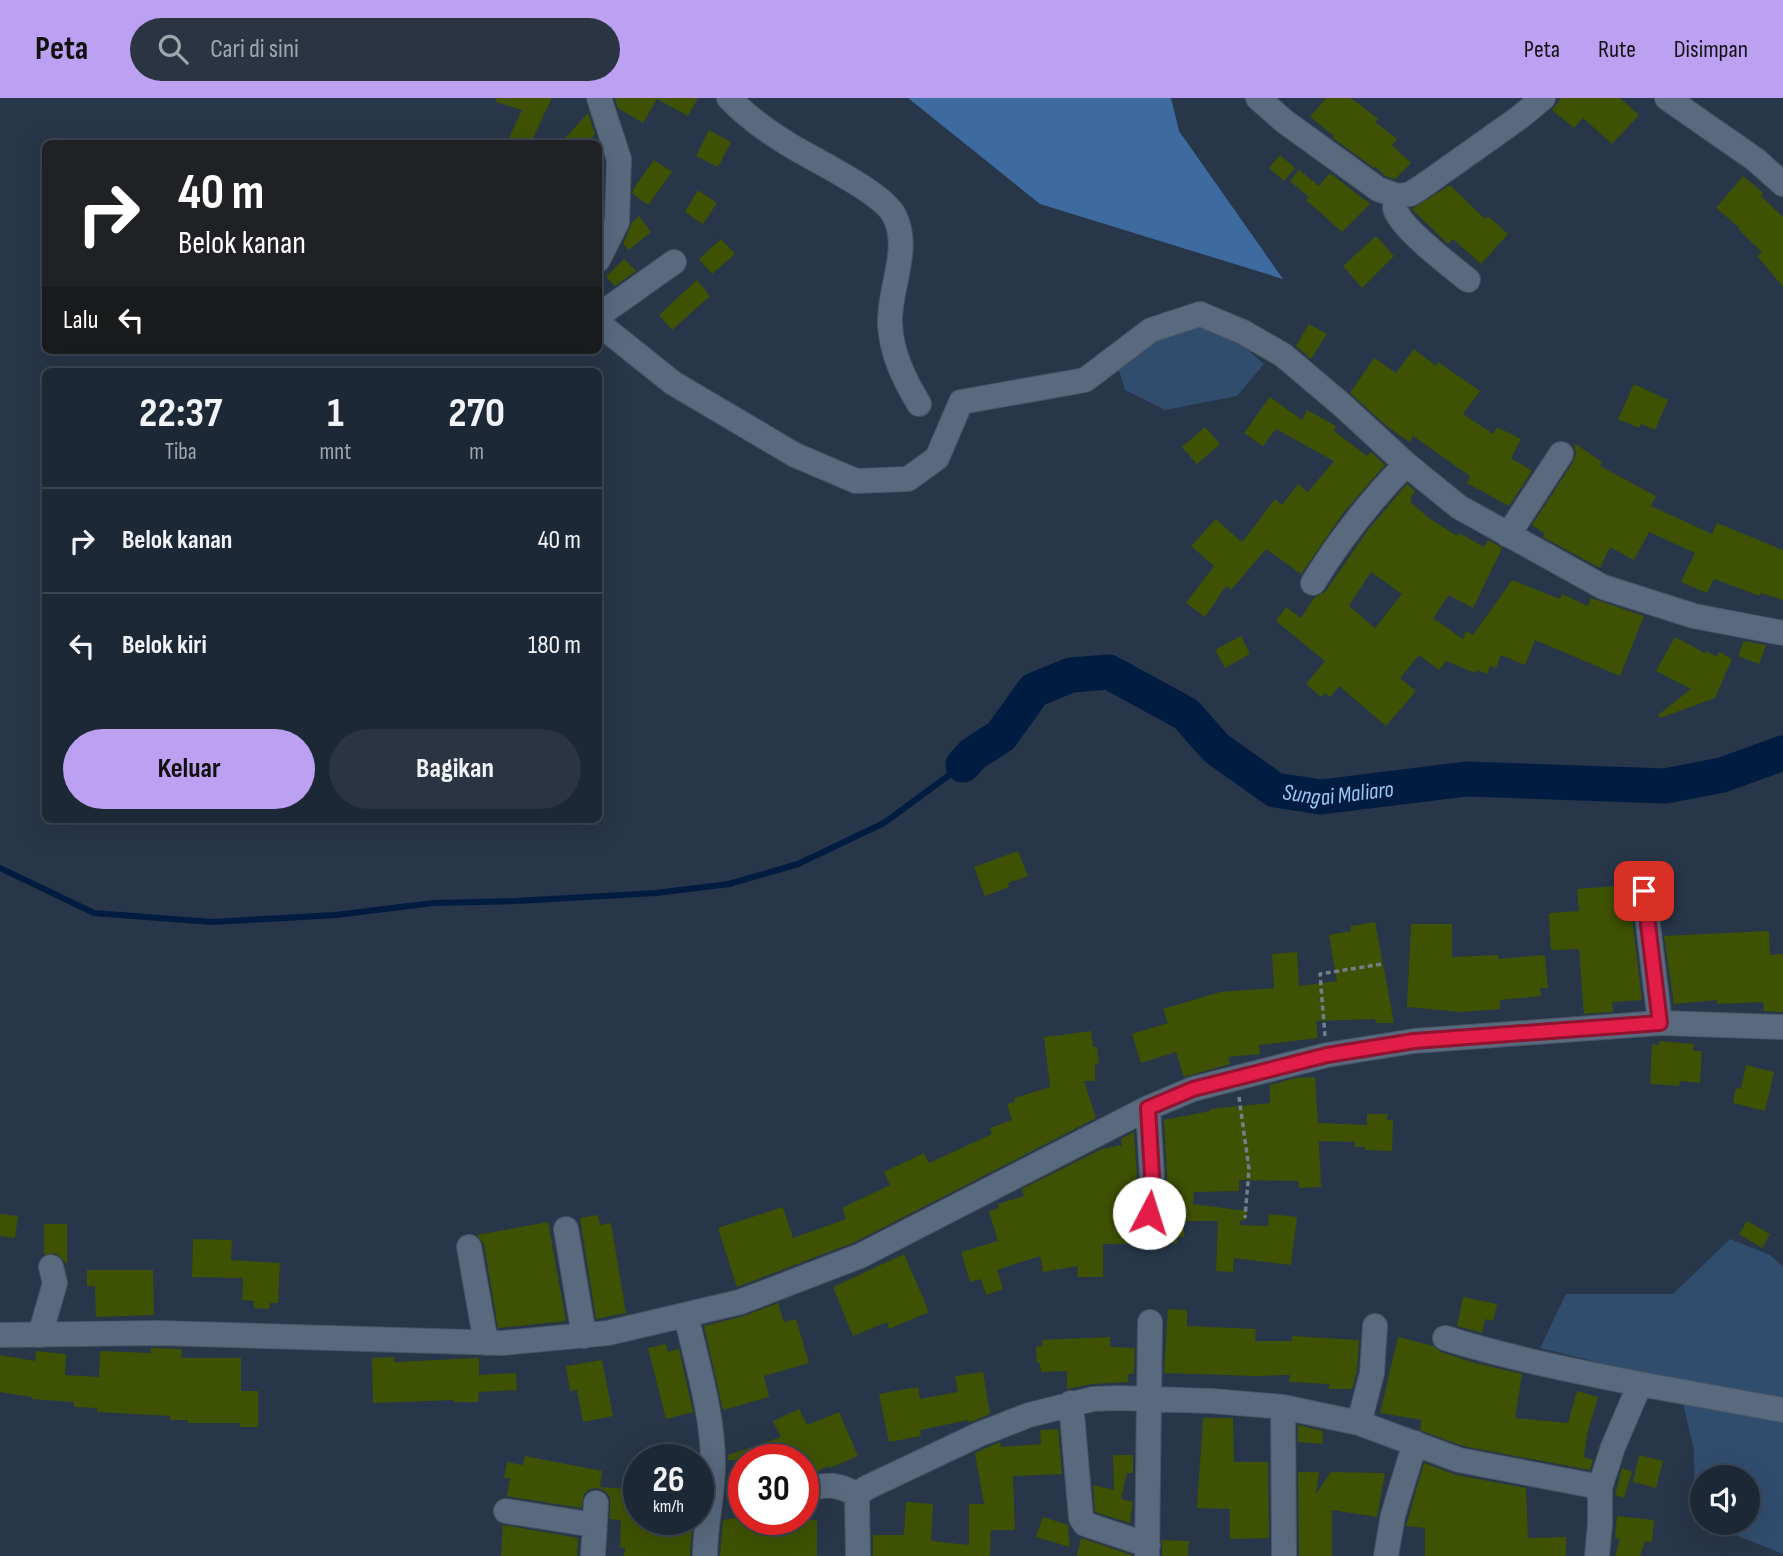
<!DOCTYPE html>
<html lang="id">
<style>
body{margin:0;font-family:"Sofia Sans Condensed",sans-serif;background:#2a3442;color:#f1f3f6;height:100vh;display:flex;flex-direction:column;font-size:26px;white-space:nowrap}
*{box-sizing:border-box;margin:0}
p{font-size:23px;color:#a0a6ad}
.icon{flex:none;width:38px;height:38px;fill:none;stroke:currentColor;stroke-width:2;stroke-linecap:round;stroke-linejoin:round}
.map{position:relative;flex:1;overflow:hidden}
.side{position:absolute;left:42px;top:270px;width:560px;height:455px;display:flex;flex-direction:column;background:#1d2836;border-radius:10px;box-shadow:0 7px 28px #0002,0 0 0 2px #3b4451}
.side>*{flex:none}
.guide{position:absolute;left:42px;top:42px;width:560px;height:214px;border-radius:10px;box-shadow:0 7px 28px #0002,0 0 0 2px #3b4451;background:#202124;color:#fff;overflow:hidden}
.fabs{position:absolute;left:1690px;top:1367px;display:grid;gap:14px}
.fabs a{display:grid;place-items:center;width:70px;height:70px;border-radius:50%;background:#1d2836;box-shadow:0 7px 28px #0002,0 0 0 2px #3b4451;font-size:35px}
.speed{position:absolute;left:623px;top:1346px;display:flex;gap:14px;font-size:35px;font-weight:700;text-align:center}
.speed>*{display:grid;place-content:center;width:91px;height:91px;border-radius:50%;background:#1d2836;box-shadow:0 7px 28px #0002,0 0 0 2px #3b4451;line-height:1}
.speed small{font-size:18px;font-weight:400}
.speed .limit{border:10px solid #d22;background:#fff;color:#111}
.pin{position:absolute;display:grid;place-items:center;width:60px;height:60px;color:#fff;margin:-30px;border-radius:14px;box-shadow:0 4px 10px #0006}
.me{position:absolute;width:77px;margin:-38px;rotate:5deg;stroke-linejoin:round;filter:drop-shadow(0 0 5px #0008)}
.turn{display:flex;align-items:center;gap:24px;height:147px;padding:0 21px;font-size:32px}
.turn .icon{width:91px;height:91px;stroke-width:2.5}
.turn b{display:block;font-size:49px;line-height:60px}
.then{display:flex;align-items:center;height:66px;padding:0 21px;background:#0003;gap:14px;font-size:26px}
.eta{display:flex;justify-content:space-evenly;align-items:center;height:119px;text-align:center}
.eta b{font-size:42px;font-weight:700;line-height:49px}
.button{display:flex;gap:14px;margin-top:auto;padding:14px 21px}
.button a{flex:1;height:80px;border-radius:42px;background:#bca0f2;color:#111;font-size:28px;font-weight:700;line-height:80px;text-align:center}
.button a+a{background:#2a3442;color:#f1f3f6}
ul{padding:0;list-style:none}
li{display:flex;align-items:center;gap:21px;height:105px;padding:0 21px;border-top:2px solid #3b4451}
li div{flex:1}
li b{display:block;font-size:26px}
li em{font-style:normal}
header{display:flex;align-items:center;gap:42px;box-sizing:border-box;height:98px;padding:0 35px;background:#bca0f2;color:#111}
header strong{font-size:33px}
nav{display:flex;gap:38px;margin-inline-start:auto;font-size:24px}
.search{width:490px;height:63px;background:#2a3442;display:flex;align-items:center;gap:18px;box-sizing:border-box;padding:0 24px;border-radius:38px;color:#a0a6ad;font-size:26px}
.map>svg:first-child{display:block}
.green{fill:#314d6e}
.forest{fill:#3d6a9f}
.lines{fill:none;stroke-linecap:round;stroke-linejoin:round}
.stream{stroke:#001c40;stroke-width:6}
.river{stroke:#001c40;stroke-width:35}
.building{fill:#3f5203;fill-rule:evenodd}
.minor-casing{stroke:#465362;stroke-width:26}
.path{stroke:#737f8e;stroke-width:3.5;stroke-dasharray:5 3.5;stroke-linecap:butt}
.minor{stroke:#59697e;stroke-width:24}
.route-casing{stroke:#92132f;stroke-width:18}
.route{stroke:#e11d48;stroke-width:12}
.labels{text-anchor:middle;stroke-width:7;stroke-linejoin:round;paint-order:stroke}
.water-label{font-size:23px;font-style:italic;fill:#9fc5f3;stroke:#273648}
</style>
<header>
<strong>Peta</strong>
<div class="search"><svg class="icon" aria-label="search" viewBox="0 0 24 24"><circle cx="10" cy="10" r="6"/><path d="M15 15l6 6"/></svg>Cari di sini</div>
<nav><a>Peta</a><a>Rute</a><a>Disimpan</a></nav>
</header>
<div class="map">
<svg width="1783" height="1458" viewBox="0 0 1783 1458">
<rect width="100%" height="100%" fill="#273648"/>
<path class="green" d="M1190,224L1232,238L1264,266L1237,298L1165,312L1125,292L1118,270L1157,235Z
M1730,1141L1770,1157L1783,1169V1456L1706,1425L1748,1424V1379H1703V1423L1695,1420L1694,1352L1678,1284L1540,1250L1566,1196H1673Z"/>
<path class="forest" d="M908,0H1171L1179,33L1283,181L1040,106Z"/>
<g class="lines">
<path class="stream" d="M0,770L94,815L212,824L336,817L433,805L516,803L656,795L729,786L798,766L884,725L963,667"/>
<path class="river" id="s1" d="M963,667L973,656L1001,638L1034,592L1071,577L1109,574L1186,616L1216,650L1275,692L1321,699L1467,681L1665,688L1722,677L1783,655"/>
</g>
<path class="building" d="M496,0H552L530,46H506L522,12L496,4Z
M615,0H698L688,18L657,1L643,25L618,10Z
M1326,0H1350L1359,6L1378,21L1375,24L1397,41L1392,47L1411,65L1395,81L1385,78L1376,69L1374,70L1333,40L1334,38L1310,19Z
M1561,0H1620L1639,17L1612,46L1583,20L1574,30L1552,12Z
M588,15L595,36L586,46H560Z
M709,32L731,44L718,69L696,58Z
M1280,57L1295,70L1284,83L1269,70Z
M654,62L672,74L648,107L633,96V91Z
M1299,72L1319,88L1330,75L1370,106L1342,134L1306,102L1309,99L1290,83Z
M1743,78L1763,95L1761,98L1783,119V189L1757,158L1762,154L1738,131L1740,130L1716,110Z
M1450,87L1485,121L1488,118L1508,136L1481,166L1453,141L1448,146L1412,111Z
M698,92L717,105L703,126L685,114Z
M639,118L651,134L629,152L623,146L632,125Z
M1376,138L1394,158L1362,190L1343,168Z
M721,141L735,156L712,176L699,161Z
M624,161L636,173L615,188L606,179Z
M697,182L710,198L672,232L659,217Z
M1309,226L1327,236L1311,261L1296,248Z
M1414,251L1436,268L1438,264L1480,293L1463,316L1493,336L1497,329L1521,341L1511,360L1532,373L1509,408L1467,385L1470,378L1413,338L1410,344L1389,330L1350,295L1374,260L1396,275Z
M1634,286L1668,302L1655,332L1641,326L1639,330L1618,321Z
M1270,299L1302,322L1307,312L1336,328L1334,333L1367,358L1371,354L1385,367L1344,414L1301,476L1266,451L1231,492L1226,488L1205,519L1186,505L1214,468L1191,448L1216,421L1240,443L1244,442L1275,401L1282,407L1298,386L1308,394L1334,363L1276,331L1263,348L1244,335Z
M1205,329L1220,346L1197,366L1182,349Z
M1574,345L1602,364L1600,368L1656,398L1651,408L1712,436L1717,425L1783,452V502L1761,495L1760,498L1714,481L1707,495L1681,484L1695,455L1649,434L1634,462L1610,449L1600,470L1543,439L1545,436L1532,427L1573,364L1576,356Z
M1407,386L1415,393L1410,400L1412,402L1410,404L1429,420L1457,438L1459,435L1484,449L1488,442L1502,450L1473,510L1449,497L1433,520L1463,541L1466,533L1473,537L1512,482L1560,501L1562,496L1588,508L1591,500L1644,518L1620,578L1535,542L1525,567L1501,557L1496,570L1490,568L1487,576L1477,572L1475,575L1446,563L1439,572L1419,557L1400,580L1416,593L1386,628L1339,588L1330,599L1325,595L1321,599L1306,586L1325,563L1276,523L1286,509L1301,520L1314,500L1326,493L1368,432ZM1371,474L1402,496L1375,530L1349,508Z
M1241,538L1250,556L1225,570L1215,552Z
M1675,539L1705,555L1706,553L1717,559L1719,554L1732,561L1715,600L1660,620L1658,617L1691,591L1656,573Z
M1744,543L1766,547L1759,566L1738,558Z
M1018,753L1028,778L1008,785L1009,789L985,798L974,769Z
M1630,787L1629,795L1642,902L1612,904L1613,914L1584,916L1579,851L1551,852L1549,815L1579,813L1577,791Z
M1375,824L1394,925H1376L1375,921L1316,923L1318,940L1259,947L1260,956L1228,959L1230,966L1184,979L1176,954L1141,965L1132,936L1168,925L1163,911L1220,894L1274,890L1272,856L1297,854L1299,888L1337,883L1329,837L1351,833V828Z
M1411,826H1452V859L1498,857V861L1545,857L1548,890H1540L1541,898L1500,902V911L1461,914L1407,909Z
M1769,833L1770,857L1783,856V914L1764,913L1763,904L1717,906V902L1674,906L1664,838Z
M1091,933L1093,949H1097L1099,965L1095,966V983H1084L1096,1020L855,1144L737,1189L718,1130L783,1109L793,1140L846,1121L842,1110L890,1087L884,1074L924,1055L929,1065L992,1036L990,1030L1012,1022L1007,1006L1015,1004L1014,1000L1050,989L1044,939Z
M1659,943L1694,946L1693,953H1702L1700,985L1680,983L1679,988L1650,986L1652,946L1659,947Z
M1746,967L1774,974L1765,1013L1733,1005L1736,990L1741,991Z
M1315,979L1318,1025L1367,1027V1016H1388L1387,1022H1393L1392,1053L1365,1052V1049H1355V1044L1319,1043L1321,1089L1299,1090L1298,1083L1239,1082V1093L1194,1094L1193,1106L1247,1113L1246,1122H1240V1127L1268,1128L1269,1116L1297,1119L1291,1167L1234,1160L1233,1174L1216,1173L1218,1123H1184V1139H1177V1145L1103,1146V1179H1077L1078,1168L1043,1174L1040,1158L997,1172L1003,1191L986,1197L981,1181L970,1184L961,1154L998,1143L989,1113L999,1110L998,1106L1024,1098L1022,1091L1102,1051L1122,1047L1121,1041L1134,1034L1137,1078L1135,1121L1141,1128L1155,1129L1161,1124L1164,1116L1167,1077L1164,1022L1210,1013V1011L1270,1005V987L1296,980Z
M0,1116L18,1118L15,1140L0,1138Z
M598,1117L600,1127L611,1125L626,1215L596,1221L580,1120Z
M1747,1123L1770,1136L1762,1150L1739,1136Z
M548,1124L566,1223L498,1230L484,1146L477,1137Z
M44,1126H67V1166L56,1155L44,1157Z
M193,1141L232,1142L231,1162L280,1165L278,1205H270L269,1211L254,1210V1203L242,1202L243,1180L192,1179Z
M904,1156L929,1214L889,1231L887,1224L853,1238L833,1189Z
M87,1172H153L154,1217L96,1219L95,1188H87Z
M1463,1199L1497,1206L1493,1223L1485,1221L1482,1235L1457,1228Z
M778,1205L784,1224L796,1221L809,1265L764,1278L769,1299L723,1312L704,1228L744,1218Z
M1168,1211L1187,1212V1228L1256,1231L1255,1243H1292V1238L1359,1242L1357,1273L1352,1291H1329V1286L1289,1284L1290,1277L1255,1278L1164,1275Z
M1110,1239V1249L1135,1250L1134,1276H1128V1284L1092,1286L1067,1291V1273L1041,1274L1040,1265H1037L1036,1249L1042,1248V1242Z
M1398,1239L1433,1248L1441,1254L1475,1265L1522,1276L1515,1320L1568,1325L1577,1293L1598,1299L1587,1336L1584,1359L1593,1362L1590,1372L1463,1348L1422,1333L1420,1331L1422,1322L1380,1315Z
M666,1246L668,1254L679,1251L693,1314L666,1321L648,1250Z
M151,1250L181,1251L182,1260H241V1293H258V1329H240V1325H188V1322H170V1318L97,1314V1310L74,1309V1304L32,1301V1299L0,1294V1257L35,1263L36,1253L66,1256L65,1277L99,1279L100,1253L151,1255Z
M394,1259V1264L479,1260V1277L516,1275L517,1292L479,1294L478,1304H454V1302L373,1305L372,1260Z
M602,1262L613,1318L583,1324L577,1292L570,1293L566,1268Z
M983,1274L990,1316L969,1325L968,1322L920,1332L921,1338L889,1344L879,1296L918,1289L920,1301L958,1294L955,1278Z
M799,1311L807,1327L839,1314L858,1358L830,1370L829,1368L818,1373L803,1376V1362H728V1357L781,1339L773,1323Z
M1203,1320H1233L1234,1364H1268L1269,1440L1230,1441V1411L1197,1410Z
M1298,1327L1323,1333L1322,1346L1298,1344Z
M1058,1331L1062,1376L1013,1378L1015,1432H991L990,1458H873V1437H904L906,1404L933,1406L931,1443L969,1447V1406H984L975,1355L1000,1344L1001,1349L1041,1346L1040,1332Z
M1113,1357H1133V1375H1127L1121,1401L1133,1404L1130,1425L1095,1414L1093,1387L1114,1392Z
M1639,1357L1663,1363L1656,1390L1633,1384Z
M525,1358L602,1373L600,1389L629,1391V1401H639V1421H645L644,1429H692L690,1458H624L625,1450L620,1449L621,1422L610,1421V1399L605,1393L598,1390L590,1391L584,1396L581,1410L507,1398L510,1380H504L507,1364L523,1367Z
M1424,1365L1456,1377L1526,1390L1528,1440L1566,1439V1458H1425V1430L1406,1428Z
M1622,1370L1632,1374L1624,1400L1615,1397Z
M1298,1374H1319L1316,1396L1331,1374L1385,1375L1377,1419L1332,1412V1458H1299Z
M1617,1418L1654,1422L1652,1444L1645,1443L1640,1458H1615L1620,1441L1615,1440Z
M1043,1419L1068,1427L1070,1449L1036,1439Z
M735,1420L817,1422V1458H720L723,1422Z
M503,1427L578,1440L577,1458H501Z
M1081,1440L1132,1457V1458H1077Z
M1162,1442L1189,1443L1188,1458H1162Z"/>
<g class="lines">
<defs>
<path id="minor" d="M729,0C746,18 767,33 788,46C812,61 882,94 894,117C912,151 888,191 890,227C892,257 904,281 919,306
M1258,0L1284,23L1378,91L1397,98L1410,96L1420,90L1520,19L1543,0
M1667,0L1756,62L1783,86
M1397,98C1396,102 1395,106 1395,110C1399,129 1452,169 1468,182
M598,162L617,124L619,61L599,0
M598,218L674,164
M598,225L673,285L795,357L856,383L908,381L937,360L961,304L1085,282L1151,232L1200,216L1243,234L1283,257L1342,307L1406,366L1459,409L1603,489L1694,518L1783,535
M1508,437L1561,356
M1313,485C1340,441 1370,403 1406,366
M1644,793L1660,925
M1148,1010L1152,1078L1149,1115
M566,1131L584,1238
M469,1149L486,1245
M686,1217C697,1266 713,1316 713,1366C713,1397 705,1427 705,1458
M0,1237L159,1235L503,1245L608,1235L740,1204L860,1158L1148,1010L1193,991L1327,957L1414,943L1660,925L1783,929
M40,1237L55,1185L51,1169
M1445,1240C1509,1260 1574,1273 1640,1286
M1071,1305L1081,1420L1085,1426L1148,1447
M1283,1309L1284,1458
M1359,1325L1372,1275L1375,1228
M803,1391C827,1387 835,1384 857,1397
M506,1413L594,1427
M593,1458L596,1405
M858,1458L857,1397L866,1390L980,1336L1029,1317L1093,1301L1119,1300L1212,1303L1283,1309L1359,1325L1459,1362L1600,1389
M1147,1458L1150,1224
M1386,1458L1393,1417L1415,1345
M1597,1458L1600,1426V1389L1613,1349L1640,1286L1783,1312"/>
</defs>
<use href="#minor" class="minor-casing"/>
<path class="path" d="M1325,938L1320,876L1382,866
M1239,999L1249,1071L1245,1120"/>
<use href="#minor" class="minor"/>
</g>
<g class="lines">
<defs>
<path id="route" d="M1149,1115L1152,1077L1148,1010L1193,991L1327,957L1414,943L1660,925L1644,793"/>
</defs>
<use href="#route" class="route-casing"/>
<use href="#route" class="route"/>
</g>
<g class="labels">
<g class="water-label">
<text dy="8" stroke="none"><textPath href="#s1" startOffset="452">Sungai Maliaro</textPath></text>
</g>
</g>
</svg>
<div class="fabs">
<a><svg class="icon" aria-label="sound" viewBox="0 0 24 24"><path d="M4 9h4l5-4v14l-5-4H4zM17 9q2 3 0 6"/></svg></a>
</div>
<div class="speed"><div>26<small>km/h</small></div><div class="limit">30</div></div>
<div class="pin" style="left:1644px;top:793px;background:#d93025"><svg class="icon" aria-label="arrive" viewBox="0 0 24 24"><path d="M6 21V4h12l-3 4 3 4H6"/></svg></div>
<svg class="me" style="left:1149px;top:1115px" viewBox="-20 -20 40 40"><circle r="19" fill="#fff"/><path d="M0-13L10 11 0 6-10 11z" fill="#e11d48"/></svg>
<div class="guide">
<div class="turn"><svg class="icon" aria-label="right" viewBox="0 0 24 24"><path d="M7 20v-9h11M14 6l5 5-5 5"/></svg><div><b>40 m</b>Belok kanan</div></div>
<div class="then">Lalu<svg class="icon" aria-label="left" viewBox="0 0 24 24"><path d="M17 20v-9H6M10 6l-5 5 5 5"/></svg></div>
</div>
<section class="side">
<div class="eta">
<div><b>22:37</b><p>Tiba</p></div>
<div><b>1</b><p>mnt</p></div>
<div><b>270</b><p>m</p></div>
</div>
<ul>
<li><svg class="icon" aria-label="right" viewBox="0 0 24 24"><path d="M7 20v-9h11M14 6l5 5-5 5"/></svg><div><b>Belok kanan</b></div><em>40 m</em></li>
<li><svg class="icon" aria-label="left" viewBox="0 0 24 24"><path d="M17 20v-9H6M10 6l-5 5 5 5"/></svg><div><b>Belok kiri</b></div><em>180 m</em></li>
</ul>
<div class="button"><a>Keluar</a><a>Bagikan</a></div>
</section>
</div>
